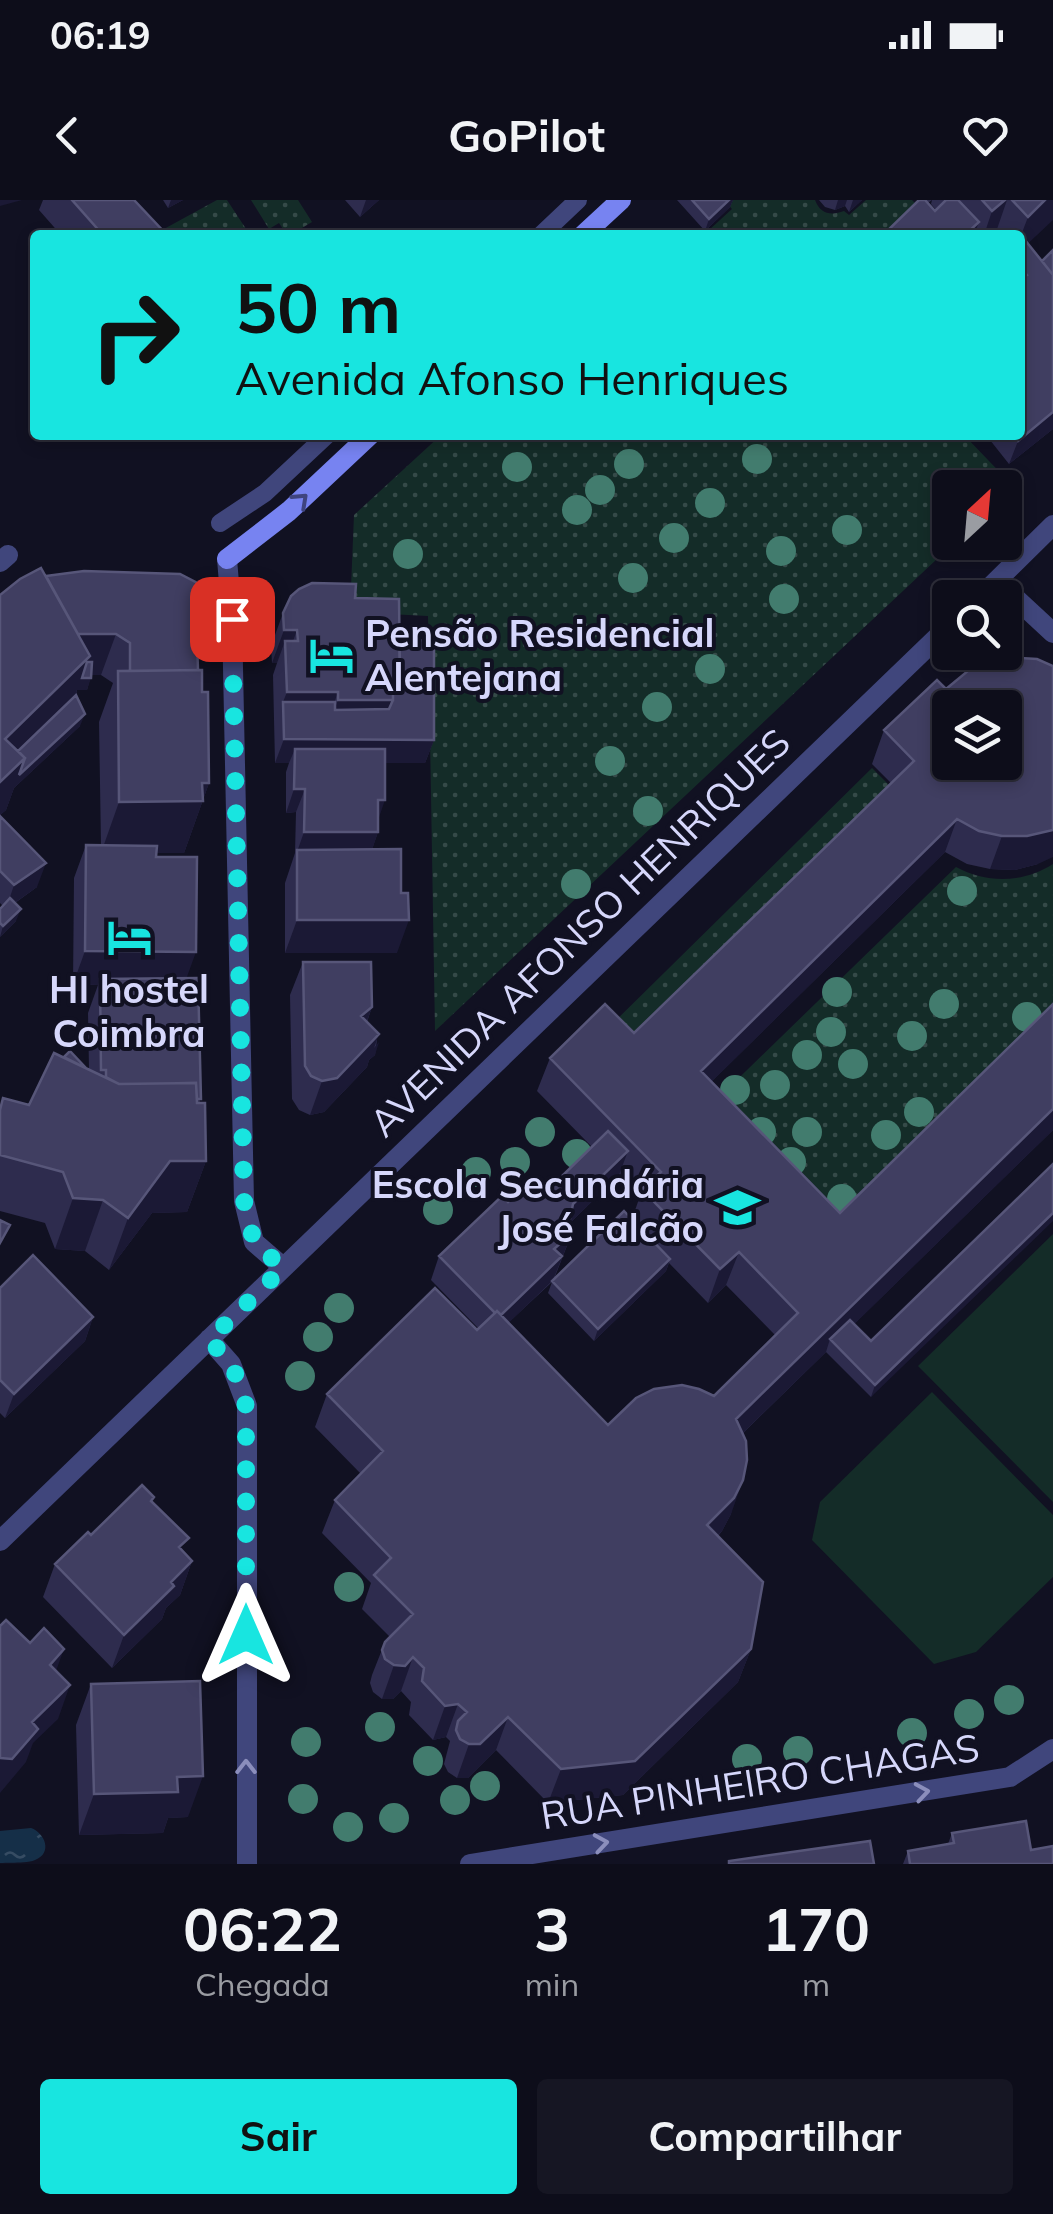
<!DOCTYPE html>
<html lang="pt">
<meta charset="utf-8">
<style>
body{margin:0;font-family:Mulish,sans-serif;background:#161623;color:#f1f3f6;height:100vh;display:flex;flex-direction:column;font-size:38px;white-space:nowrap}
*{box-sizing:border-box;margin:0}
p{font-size:32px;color:#9a9ca2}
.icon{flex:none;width:55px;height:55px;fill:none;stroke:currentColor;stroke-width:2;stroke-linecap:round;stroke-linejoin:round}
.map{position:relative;height:1664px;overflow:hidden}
.details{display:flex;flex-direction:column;background:#0d0d1a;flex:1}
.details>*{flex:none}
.hud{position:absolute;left:30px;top:30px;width:995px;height:210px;border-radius:10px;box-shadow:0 5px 15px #0003,0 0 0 2px #2d2d39;background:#18e5e0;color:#111;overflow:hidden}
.needle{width:65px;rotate:26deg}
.controls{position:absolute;left:932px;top:270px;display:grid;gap:20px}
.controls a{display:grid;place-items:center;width:90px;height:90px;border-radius:10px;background:#0d0d1a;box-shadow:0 5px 15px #0003,0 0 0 2px #2d2d39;font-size:50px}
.pin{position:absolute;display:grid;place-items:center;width:85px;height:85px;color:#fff;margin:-42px;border-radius:20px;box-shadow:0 5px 15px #0006}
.me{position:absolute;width:110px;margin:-55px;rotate:0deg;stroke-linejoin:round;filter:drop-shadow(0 0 8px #0008)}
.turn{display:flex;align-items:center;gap:35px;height:210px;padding:0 40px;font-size:45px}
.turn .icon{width:130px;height:130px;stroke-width:2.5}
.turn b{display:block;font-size:70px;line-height:85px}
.eta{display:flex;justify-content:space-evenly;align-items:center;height:170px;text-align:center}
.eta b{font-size:60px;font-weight:700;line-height:70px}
.primary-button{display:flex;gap:20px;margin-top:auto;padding:20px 40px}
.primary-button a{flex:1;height:115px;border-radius:10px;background:#18e5e0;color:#111;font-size:40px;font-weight:700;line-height:115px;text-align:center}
.primary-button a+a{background:#161623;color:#f1f3f6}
.status{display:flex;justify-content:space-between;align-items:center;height:70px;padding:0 50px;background:#0d0d1a;direction:ltr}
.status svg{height:28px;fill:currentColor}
header{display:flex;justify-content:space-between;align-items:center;height:130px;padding:0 40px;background:#0d0d1a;font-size:45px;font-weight:700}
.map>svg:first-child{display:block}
.green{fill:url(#green-dots)}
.pitch{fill:#142c28}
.water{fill:url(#water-ripples)}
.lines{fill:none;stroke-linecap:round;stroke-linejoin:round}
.lane{stroke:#40467c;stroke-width:18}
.street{stroke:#40467c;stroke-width:20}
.secondary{stroke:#7783f1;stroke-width:20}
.tree{fill:#427c6e}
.wall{fill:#2e2c4e;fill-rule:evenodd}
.shaded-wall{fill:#1b1935}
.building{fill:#403e61;stroke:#575679;stroke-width:2.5;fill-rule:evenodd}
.oneway{stroke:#3f447f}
.oneway2{stroke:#8b8ebc}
.route{stroke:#18e5e0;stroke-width:18;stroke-dasharray:0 32.4}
.labels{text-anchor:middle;stroke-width:8;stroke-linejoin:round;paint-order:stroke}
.poi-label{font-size:38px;font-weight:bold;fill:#d6d7fb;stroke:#112;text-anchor:start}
.street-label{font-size:38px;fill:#d6d7fb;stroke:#112}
</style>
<div class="status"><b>06:19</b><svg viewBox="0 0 49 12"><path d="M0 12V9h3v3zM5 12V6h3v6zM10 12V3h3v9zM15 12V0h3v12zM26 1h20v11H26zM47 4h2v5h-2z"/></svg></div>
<header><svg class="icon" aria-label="back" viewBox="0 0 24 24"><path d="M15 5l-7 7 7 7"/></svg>GoPilot<svg class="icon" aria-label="heart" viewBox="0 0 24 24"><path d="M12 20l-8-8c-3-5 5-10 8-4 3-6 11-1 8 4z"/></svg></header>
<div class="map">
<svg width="1053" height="1664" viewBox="0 0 1053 1664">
<defs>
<pattern id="green-dots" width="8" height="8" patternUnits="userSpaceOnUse" patternTransform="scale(2.5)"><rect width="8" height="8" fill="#142c28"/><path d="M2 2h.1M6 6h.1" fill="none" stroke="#354a48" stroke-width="1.8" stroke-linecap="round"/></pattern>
<pattern id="water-ripples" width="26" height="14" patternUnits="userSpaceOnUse" patternTransform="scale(2.5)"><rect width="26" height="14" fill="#152f48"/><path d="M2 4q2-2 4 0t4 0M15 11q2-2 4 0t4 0" fill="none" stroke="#364c63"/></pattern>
</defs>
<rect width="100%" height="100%" fill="#112"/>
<path class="green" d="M217,0H227L250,35H153Z
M251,0H298L312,22L290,35H287L279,23L269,29Z
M724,0H815C820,14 831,16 844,11L849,15L866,0H912L918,6L888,35H712L708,31L732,9Z
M441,235H964L1013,286L1005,294V288H950V342L954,343L435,831L428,416L350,412L354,315Z
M872,568L897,593L621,863L598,838Z
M1053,664V814L831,1029L711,905L956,667C987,684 1023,683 1053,664Z"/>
<path class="pitch" d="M1053,1034V1302L918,1166Z
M932,1192L1053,1315V1377L976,1452L934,1464L812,1340L820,1302Z"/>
<path class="water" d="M31,1628C45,1633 53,1653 35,1660C25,1664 10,1662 0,1663V1631Z"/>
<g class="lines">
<path class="lane" d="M541,35L578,0
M220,323L265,293L327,235"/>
<path class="street" d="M227,359L232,419L244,1001L254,1042L283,1067
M0,362L8,355
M997,381L1053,433
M979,398L1053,325
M209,1139L231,1164L247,1206V1664
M0,1341L950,425
M470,1664L1010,1577L1053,1549"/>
<path class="secondary" d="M583,35L621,0
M227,359L289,311L370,235"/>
</g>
<g class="tree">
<circle cx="757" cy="259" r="15"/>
<circle cx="629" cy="264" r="15"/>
<circle cx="517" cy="267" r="15"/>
<circle cx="600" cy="290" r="15"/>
<circle cx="710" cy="303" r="15"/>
<circle cx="577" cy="310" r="15"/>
<circle cx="847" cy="330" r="15"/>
<circle cx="674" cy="338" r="15"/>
<circle cx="781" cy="351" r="15"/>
<circle cx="408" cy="354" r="15"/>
<circle cx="633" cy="378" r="15"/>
<circle cx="784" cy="399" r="15"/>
<circle cx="710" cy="469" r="15"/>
<circle cx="657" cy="507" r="15"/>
<circle cx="610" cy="561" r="15"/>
<circle cx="648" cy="611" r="15"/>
<circle cx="576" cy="684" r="15"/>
<circle cx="962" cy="691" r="15"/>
<circle cx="837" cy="792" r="15"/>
<circle cx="944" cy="804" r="15"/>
<circle cx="1027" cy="817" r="15"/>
<circle cx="831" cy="832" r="15"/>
<circle cx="912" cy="836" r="15"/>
<circle cx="807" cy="855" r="15"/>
<circle cx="853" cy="864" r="15"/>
<circle cx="775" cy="885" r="15"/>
<circle cx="735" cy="890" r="15"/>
<circle cx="919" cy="912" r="15"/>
<circle cx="540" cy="932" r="15"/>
<circle cx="761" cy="932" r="15"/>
<circle cx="807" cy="932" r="15"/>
<circle cx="886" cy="935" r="15"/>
<circle cx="577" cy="954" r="15"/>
<circle cx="515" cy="962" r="15"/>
<circle cx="791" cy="962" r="15"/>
<circle cx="476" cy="972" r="15"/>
<circle cx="842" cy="999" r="15"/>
<circle cx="438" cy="1010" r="15"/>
<circle cx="339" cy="1108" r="15"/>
<circle cx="318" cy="1137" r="15"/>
<circle cx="300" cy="1176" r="15"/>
<circle cx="349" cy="1387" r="15"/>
<circle cx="1009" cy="1500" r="15"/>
<circle cx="969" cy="1514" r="15"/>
<circle cx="380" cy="1527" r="15"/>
<circle cx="912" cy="1533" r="15"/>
<circle cx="306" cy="1542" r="15"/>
<circle cx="798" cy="1551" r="15"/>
<circle cx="747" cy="1559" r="15"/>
<circle cx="428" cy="1561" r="15"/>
<circle cx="485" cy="1586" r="15"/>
<circle cx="303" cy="1599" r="15"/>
<circle cx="455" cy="1600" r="15"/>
<circle cx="394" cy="1618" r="15"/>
<circle cx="348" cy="1627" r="15"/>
</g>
<path class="wall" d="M43,0H134L167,35H61L39,10Z
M163,0H183L168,8Z
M345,0H379L360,17Z
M677,0H733L730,7L705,31Z
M819,0H862L849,12L845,6L835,10L825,7Z
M918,0H932L928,3L935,11L936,10L931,4L932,0H1053L1028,44L1042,61L1053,50V229L1009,264L986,235H1020V35H883Z
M46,376L197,433L198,470L202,492L209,583L184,653H156V657L187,778L206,961L187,1012L152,1013L109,1070L85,1051L55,1049L45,1023L0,1011V907L3,898L29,905L86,868L89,869L88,813L98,785L73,784L74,678L86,645H101L99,522L113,483L101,475H91L87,490H77L76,495L80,526L14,588L6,610L0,615Z
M355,398L399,435L403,441L434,540L425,563H385L378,619V632L372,649L397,753H285V683L295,653L296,612L286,613V572L289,563H275L273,475L277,463H272L271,446L283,413Z
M884,530L1038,664L1015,670L990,669L967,664L945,652L711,882L840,1013L1053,804V930L854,1124L871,1141L1053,964L871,1197L826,1152L742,1234L731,1314L722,1331L718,1336L751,1449L738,1482L623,1595L548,1603L496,1550L468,1578H457L448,1572L444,1564L450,1541L446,1537L433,1540L409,1515L411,1502L401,1491L393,1499H382L373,1492L370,1483L372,1475L385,1442L390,1437L362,1409L371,1383L322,1333L335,1300L361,1274L315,1227L327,1194L479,1129L431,1080L439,1056L508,1002L554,984L592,947L537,891L550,858L634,833L891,583L872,564ZM619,975L640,996L632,1019L554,1079L572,1033L567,1028L568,1025ZM669,1063L708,1103L726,1085L776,1136L714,1196L608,1225L508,1123L552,1082L548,1093L594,1141L666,1071Z
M0,616L37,687L15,703L16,721L0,737V709L3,706L0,703Z
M303,762L372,807L367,822L377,840L375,855L369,860L367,867L324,912L310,915L299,910L292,899L290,795Z
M0,1088L93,1117L85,1141L5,1218L0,1213Z
M152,1302L184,1352L192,1361L180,1395L166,1408L162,1419L112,1468L43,1397L55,1364L91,1335Z
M91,1484L188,1617L168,1618L163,1633L79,1635L76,1525Z
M952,1633L1031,1650L1053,1664H903L908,1651L948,1644Z"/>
<path class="shaded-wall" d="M0,0H22L0,6Z
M171,0H183L168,8Z
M366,0H379L360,17Z
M729,0H733L730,7L705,31L709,19Z
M838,0H847L845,6L835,10Z
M853,0H862L849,12Z
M1005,0H1007L995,35H984L992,11Z
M1043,0H1053V20L1020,51V38L1028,17Z
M979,22L974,35H965Z
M1053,212V229L1009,264L1018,241Z
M196,408L206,409L191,450Z
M284,430H297L286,461L285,441L277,463H272Z
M69,434H116L101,475H83L91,478L87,490H77L71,507L0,577L5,539Z
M393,476H400L380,533H326L338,500Z
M287,492H338L326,526L283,502Z
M85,514L80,526L14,588L6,610L0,615V582L25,558Z
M284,539L434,540L425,563H294L295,549L289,563H275Z
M202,583H209L184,653H101L119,602Z
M294,589H305L296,612L286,613Z
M378,600H385L377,623Z
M957,619L945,652L688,905L701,871Z
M1053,630V657L1038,664L1015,670L990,669L1002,636Z
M304,632H378L370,656L297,652Z
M46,663L37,687L6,709L14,685Z
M21,709L16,721L0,737L3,726Z
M297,720H409L397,753H285Z
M85,751L196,752L184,785L100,779L98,785L73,784Z
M372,807L360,840L361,816Z
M379,834L374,848L379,842L375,855L369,860L367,867L324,912L310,915L322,881Z
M1053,909V930L834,1144L830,1139L826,1152L723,1252L736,1219Z
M628,951L619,975L568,1025L561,1043L572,1033L553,1080L490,1141L499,1117L555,1048L573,1004Z
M170,961H206L187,1012L152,1013L109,1070L128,1018Z
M73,998L103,1000L85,1051L55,1049Z
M1053,1013V1021L871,1197L875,1185Z
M739,1052L726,1085L708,1103L720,1069Z
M670,1059L666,1071L594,1141L598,1129Z
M93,1117L85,1141L5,1218L14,1194Z
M743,1280L731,1314L722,1331L695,1358L707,1325Z
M192,1361L180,1395L166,1408L162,1419L112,1468L124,1435L171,1382Z
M64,1449L52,1482L50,1465Z
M751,1449L738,1482L623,1595L548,1603L561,1569Z
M413,1457L401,1491L393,1499H382L394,1465Z
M70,1485L58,1519L33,1543L26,1562L0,1593V1558L32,1522Z
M458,1504L446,1537L433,1540L445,1506Z
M508,1517L496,1550L468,1578H457L469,1544Z
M203,1576L188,1617L168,1618L163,1633L79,1635L94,1594L177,1577Z"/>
<path class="building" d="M72,0H134L167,35H103Z
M692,0H729L709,19Z
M919,0H925L935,11L946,0H958L979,22L965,35H883Z
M982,0H1005L992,11Z
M1012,0H1045L1028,17Z
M1025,40L1053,75V212L1018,241L1013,235H1020V80L1027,75L1020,67V45Z
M1053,50V75L1042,61Z
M41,368L90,456L5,539L25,558L0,582V395L20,379Z
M84,371L180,374L203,386L206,393V409L196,408L198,470L130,471V443L116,434H78L46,376Z
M312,383L356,384L355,398L399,399L400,476H393V500H338V492H287L285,441H298L297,430H284L283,413L291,396L299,389Z
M399,435L403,436V441L434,440V540L284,539L283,502H335V510L389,509L393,500V486H396L400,476Z
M1003,457L1037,459L1053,466V630L1027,636H1002L979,631L957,619L701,871L840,1013L1053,804V909L736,1219L746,1241L747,1260L743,1280L734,1298L707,1325L763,1382L751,1449L635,1561L561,1569L508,1517L480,1544H469L460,1539L456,1530L458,1521L467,1512L458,1504L445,1506L422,1481L424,1468L413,1457L405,1466L394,1465L385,1459L382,1450L385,1442L413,1414L374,1375L391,1358L335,1300L383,1251L327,1194L435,1088L477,1130L497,1111L608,1225L636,1198L654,1189L682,1185L699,1189L714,1196L798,1113L739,1052L720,1069L657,1005L642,989L661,972L550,858L605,804L634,833L914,561L884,530L937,480L946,489L969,470L985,462ZM950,508H1005V562H950Z
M87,462H92L91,478H82Z
M202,470V492H208L209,583H202L203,601L119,602L118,471Z
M76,495L85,514L19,575L25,558L18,551Z
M295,549H385V600H378V632H304L305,589H294Z
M0,616L46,663L14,685L0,671Z
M86,645L157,646L156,657H197L196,752L85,751Z
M401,649V693H408L409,720H297V650Z
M10,698L21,709L3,726L0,723V709Z
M303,762H371L372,807L361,816L379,834L337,878L322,881L311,876L305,866Z
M198,778L201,899H197L196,883L119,884L106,877V870H101L100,779Z
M70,851L86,868L64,857Z
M54,853L119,884L196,883L197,903H205L206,961H170L128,1018L103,1000L73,998L63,972L0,955V910L3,898L29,905Z
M608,931L628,951L573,1004L570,1019L564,1025L572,1033L554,1049L562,1056L501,1115L497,1111L495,1113L439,1056L502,996L508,1002L525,985L533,993L546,984H554Z
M1053,964V1013L875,1185L830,1139L850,1120L871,1141Z
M624,1011L670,1059L598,1129L552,1081Z
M0,1020L10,1025L0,1043Z
M33,1055L93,1117L14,1194L0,1180V1088Z
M142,1285L154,1297L151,1301L189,1338L179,1347L192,1361L171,1382L174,1386L124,1435L55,1364L88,1332L91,1335Z
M6,1420L30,1443L44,1428L64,1449L50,1465L70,1485L32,1522L38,1529L12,1559L0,1558V1426Z
M200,1481L203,1576L177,1577L178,1592L94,1594L91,1484Z
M1026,1621L1031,1650L1053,1646V1664H910L908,1651L954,1643L952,1633Z
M870,1641L874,1664H729V1661Z"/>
<defs><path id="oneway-chevron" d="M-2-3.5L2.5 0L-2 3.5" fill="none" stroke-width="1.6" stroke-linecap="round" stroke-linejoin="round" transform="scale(2.5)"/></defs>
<use class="oneway" href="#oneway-chevron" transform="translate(301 300) rotate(-43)"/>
<g class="oneway2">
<use href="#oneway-chevron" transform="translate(246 1567) rotate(-90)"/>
<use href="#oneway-chevron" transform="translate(922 1592) rotate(-9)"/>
<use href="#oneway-chevron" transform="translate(601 1643) rotate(-9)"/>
</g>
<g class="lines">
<path class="route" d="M232,419L244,1001L254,1042L283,1068L209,1140L232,1164L246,1206V1435"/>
</g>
<defs>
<symbol id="hotel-bare" viewBox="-9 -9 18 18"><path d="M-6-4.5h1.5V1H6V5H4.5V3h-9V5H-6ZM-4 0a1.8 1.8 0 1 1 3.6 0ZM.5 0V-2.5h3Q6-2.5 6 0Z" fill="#18e5e0" stroke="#112" stroke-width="2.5" paint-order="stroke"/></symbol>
<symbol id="school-bare" viewBox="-9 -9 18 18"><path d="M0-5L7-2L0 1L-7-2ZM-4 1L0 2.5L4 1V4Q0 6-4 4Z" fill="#18e5e0" stroke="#112" stroke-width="2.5" paint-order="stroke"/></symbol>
</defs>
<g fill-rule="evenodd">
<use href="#hotel-bare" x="300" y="424" width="63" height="63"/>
<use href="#hotel-bare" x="98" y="706" width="63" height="63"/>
<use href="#school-bare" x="706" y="976" width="63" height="63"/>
</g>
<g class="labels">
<g class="poi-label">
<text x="365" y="447">Pensão Residencial<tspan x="365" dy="44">Alentejana</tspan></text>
<text x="129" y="803" text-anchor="middle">HI hostel<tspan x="129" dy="44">Coimbra</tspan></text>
<text x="704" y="998" text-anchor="end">Escola Secundária<tspan x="704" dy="44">José Falcão</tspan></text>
</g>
<g class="street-label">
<text transform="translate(580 733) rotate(-44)" y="13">AVENIDA AFONSO HENRIQUES</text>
<text transform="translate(760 1582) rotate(-9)" y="13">RUA PINHEIRO CHAGAS</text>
</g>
</g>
</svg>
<div class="controls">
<a><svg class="needle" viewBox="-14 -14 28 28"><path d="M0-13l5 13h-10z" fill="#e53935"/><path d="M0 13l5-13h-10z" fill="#9a9ca2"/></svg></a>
<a><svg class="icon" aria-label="search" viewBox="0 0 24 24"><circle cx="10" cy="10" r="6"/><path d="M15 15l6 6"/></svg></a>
<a><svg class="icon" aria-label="layers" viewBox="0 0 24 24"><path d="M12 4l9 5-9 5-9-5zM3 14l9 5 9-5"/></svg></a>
</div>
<div class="pin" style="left:232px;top:419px;background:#d93025"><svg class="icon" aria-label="arrive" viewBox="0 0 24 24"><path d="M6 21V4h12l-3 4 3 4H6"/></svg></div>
<svg class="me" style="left:246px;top:1435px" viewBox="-20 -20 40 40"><path d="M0-17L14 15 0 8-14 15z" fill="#18e5e0" stroke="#fff" stroke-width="4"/></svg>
<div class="hud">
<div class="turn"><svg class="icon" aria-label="right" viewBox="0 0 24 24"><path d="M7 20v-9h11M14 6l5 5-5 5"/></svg><div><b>50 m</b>Avenida Afonso Henriques</div></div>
</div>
</div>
<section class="details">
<div class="eta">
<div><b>06:22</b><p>Chegada</p></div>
<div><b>3</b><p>min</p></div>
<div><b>170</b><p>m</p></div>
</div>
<div class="primary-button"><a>Sair</a><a>Compartilhar</a></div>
</section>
